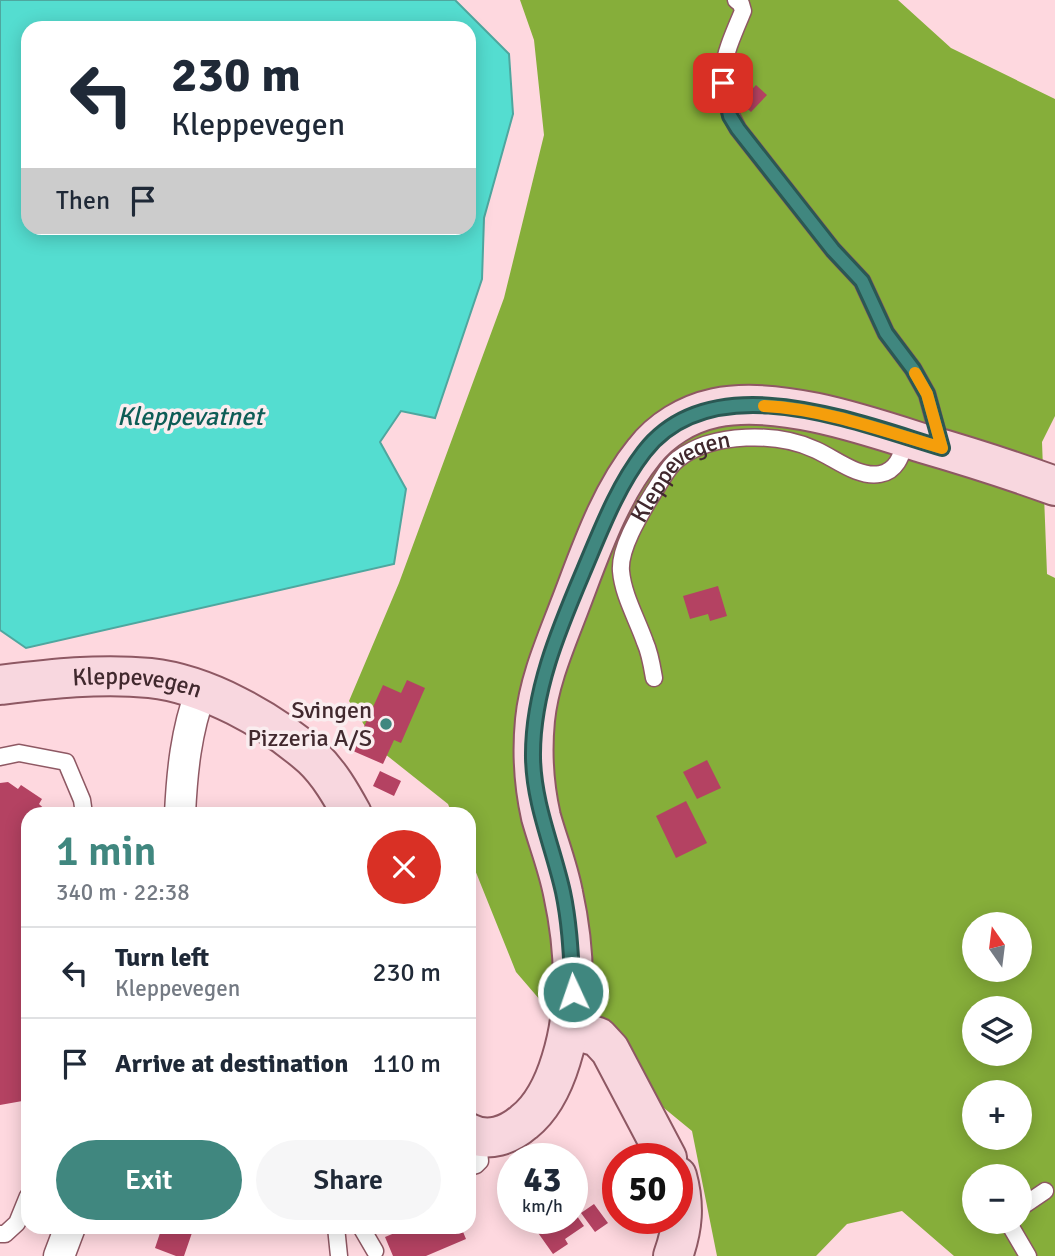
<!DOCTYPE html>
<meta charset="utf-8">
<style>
body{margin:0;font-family:Signika,sans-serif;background:#f6f6f7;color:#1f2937;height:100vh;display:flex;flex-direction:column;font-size:26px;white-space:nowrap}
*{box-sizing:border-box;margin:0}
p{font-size:23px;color:#747a83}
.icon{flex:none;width:38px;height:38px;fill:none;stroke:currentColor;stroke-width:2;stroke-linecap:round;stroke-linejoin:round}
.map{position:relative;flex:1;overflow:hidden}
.sheet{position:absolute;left:21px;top:807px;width:455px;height:427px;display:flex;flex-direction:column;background:#fff;border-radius:21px;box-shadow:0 4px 18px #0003}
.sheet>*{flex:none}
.top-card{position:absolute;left:21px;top:21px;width:455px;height:214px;border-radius:21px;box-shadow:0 4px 18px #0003;background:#fff;color:#1f2937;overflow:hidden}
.needle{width:46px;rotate:346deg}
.buttons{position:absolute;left:962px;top:912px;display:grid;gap:14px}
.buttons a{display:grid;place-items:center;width:70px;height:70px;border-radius:50%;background:#fff;box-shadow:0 4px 18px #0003;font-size:35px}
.speed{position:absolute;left:497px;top:1143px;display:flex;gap:14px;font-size:35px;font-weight:700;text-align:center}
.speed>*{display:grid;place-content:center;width:91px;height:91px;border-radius:50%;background:#fff;box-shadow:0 4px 18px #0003;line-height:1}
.speed small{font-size:18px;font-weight:400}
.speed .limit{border:10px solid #d22;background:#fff;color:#111}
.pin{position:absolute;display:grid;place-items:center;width:60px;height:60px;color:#fff;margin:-30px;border-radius:14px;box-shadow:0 4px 10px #0006}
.me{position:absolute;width:77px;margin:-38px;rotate:357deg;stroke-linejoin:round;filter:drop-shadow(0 0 5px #0008)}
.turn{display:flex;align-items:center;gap:24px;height:147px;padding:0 35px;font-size:32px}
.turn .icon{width:91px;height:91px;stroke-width:2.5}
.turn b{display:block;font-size:49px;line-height:60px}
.then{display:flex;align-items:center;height:66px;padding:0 35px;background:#0003;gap:14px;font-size:26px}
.round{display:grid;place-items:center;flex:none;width:74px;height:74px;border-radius:37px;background:#f6f6f7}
.head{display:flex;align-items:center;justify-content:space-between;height:119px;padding:0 35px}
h1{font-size:42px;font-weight:600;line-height:52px;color:#40877f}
.action{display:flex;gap:14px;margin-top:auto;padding:14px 35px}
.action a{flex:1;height:80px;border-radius:42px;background:#40877f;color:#fff;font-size:28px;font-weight:600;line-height:80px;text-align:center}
.action a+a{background:#f6f6f7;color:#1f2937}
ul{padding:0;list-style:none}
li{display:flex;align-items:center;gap:21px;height:91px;padding:0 35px;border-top:2px solid #e0e1e3}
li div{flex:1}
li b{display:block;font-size:26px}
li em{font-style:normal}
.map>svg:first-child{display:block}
.forest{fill:#86ae3a;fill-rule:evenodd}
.water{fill:#54ddd0;stroke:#4ea79f;stroke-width:2;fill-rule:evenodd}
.building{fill:#b44262}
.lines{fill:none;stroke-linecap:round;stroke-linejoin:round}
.lane-casing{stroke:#8e5863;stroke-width:19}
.street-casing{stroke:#8e5863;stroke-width:33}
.secondary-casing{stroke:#8e5863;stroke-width:42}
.lane{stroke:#fff;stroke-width:16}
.street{stroke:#fff;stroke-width:30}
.secondary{stroke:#f8d7df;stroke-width:38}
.route-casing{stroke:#2a5853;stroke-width:18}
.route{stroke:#40877f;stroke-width:12}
.slow{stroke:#f59e0b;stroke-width:12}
.poi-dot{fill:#40877f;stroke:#faedef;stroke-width:2.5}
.labels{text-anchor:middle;stroke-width:7;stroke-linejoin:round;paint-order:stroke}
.street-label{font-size:24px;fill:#41292e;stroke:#faedef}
.poi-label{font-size:24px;fill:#41292e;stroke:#faedef;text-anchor:end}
.water-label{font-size:26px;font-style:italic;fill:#0d5d56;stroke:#faedef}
</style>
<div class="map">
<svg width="1055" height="1256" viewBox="0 0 1055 1256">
<rect width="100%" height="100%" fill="#fed8df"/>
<path class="forest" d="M520,0H898L951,48L1055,99V416L1042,442L1047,574L1055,578V1256H954L902,1211L847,1224L816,1256H717L692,1131L559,1022L516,972L469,855V814H452L448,804L380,750L349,701L399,583L504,298L544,135L534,40ZM975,924H1020V970H975ZM975,1008H1020V1054H975ZM975,1092H1020V1138H975ZM975,1176H1020V1222H975Z"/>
<path class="water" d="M0,0H455L509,54L513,114L484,218L482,279L435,418L401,411L380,442L406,489L394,564L26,648L0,630ZM28,28H469V228H28Z"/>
<path class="building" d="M756,85L767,95L751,112L740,102Z
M718,586L727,616L710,621L708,614L690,619L683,596Z
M407,680L425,688L401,743L394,740L383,764L353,751L383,685L401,693Z
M707,760L721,788L697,799L683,772Z
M380,771L401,781L394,796L373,786Z
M8,782L18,789L21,785L42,799L39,804L50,814H28V1100L0,1105V783Z
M686,801L707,843L676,858L656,816Z
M594,1204L608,1223L595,1232L581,1213Z
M572,1209L584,1226L565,1239L568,1244L553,1254L529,1220L532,1218H572Z
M162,1227H194L184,1256H176L155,1248Z
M409,1227H461L466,1239L426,1256H393L385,1237Z"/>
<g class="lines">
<defs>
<g id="lane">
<path d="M736,0L741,4L743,11C724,56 711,82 738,129L833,250L862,281L886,333L913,369L927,394L941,446"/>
<path id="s1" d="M654,678C652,666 650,653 645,642C637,619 623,595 621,571C619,548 641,513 653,493C661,482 667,467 678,459C713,432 778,432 816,450C836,459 858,478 880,474C898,471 902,453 907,438"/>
<path d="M0,757L19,753L66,762L82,800L84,814"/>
<path d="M469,1167L476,1165L480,1161L477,1137"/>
<path d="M1020,1208L1045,1191"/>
<path d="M1008,1222L1028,1256"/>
<path d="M336,1227L339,1256"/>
<path d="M361,1227L375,1251"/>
<path d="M0,1234H5L17,1223L28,1196"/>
</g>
<path id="street" d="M180,814C182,772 186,731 201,691
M59,1256L70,1227"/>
<g id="secondary">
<path id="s2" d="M0,685C50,679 99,673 150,678C206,684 270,720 312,757C329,773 341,794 352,814"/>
<path d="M570,1029L598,1037L610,1050L667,1158"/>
<path d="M469,1133C488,1143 509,1135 524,1122C543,1107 554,1083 561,1060C578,1006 575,948 563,893C558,867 548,842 541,817C534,786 532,751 535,720C539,680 556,642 570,605C590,553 609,495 644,452C661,430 687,414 715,408C777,395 863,424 922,443C967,456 1011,470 1055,486"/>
<path d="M673,1256C683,1228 685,1205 677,1176"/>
</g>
</defs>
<use href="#lane" class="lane-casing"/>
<use href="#street" class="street-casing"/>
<use href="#secondary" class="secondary-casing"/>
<use href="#lane" class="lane"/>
<use href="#street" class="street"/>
<use href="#secondary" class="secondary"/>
</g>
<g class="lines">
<defs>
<path id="route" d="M573,992C571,958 570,925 563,892C553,847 534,805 533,758C532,692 559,629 584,570C601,530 617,487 644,452C712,364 855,422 942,448L927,394L913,369L886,333L862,281L833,250L738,129L730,116L723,83"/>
</defs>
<use href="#route" class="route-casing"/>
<use href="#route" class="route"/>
<path class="slow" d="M764,406C825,409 884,431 942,448L927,394L915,373"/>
</g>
<circle class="poi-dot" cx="386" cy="724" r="7"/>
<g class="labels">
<g class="street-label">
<text dy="8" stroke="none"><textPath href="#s1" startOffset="231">Kleppevegen</textPath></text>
<text dy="8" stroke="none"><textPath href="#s2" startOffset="138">Kleppevegen</textPath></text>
</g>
<g class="poi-label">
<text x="372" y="718">Svingen<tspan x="372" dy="28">Pizzeria A/S</tspan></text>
</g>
<g class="water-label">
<text x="190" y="425">Kleppevatnet</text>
</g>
</g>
</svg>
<div class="buttons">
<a><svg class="needle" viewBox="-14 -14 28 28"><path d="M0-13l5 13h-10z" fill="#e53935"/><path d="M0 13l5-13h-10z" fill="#747a83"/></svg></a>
<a><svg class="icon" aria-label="layers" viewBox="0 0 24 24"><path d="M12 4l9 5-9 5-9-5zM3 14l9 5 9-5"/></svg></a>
<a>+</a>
<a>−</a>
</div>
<div class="speed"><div>43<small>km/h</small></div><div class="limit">50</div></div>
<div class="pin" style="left:723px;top:83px;background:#d93025"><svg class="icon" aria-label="arrive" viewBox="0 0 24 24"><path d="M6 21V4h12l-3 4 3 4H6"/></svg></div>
<svg class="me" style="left:573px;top:992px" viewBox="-20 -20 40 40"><circle r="17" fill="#40877f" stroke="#fff" stroke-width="3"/><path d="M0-11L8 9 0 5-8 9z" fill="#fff"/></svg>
<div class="top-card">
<div class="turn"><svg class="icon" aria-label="left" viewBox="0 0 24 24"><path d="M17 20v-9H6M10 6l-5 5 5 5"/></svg><div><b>230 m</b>Kleppevegen</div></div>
<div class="then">Then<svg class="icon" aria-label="arrive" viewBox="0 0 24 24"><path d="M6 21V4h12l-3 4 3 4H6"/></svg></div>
</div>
<section class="sheet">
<div class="head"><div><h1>1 min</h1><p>340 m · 22:38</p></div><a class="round" style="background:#d93025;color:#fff"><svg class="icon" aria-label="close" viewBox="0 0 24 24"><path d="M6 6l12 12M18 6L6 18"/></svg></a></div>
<ul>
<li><svg class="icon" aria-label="left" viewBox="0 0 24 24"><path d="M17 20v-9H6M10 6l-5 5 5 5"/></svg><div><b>Turn left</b><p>Kleppevegen</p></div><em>230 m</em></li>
<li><svg class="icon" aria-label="arrive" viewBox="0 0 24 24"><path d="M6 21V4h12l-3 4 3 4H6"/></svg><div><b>Arrive at destination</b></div><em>110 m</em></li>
</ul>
<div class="action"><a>Exit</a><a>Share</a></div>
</section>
</div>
